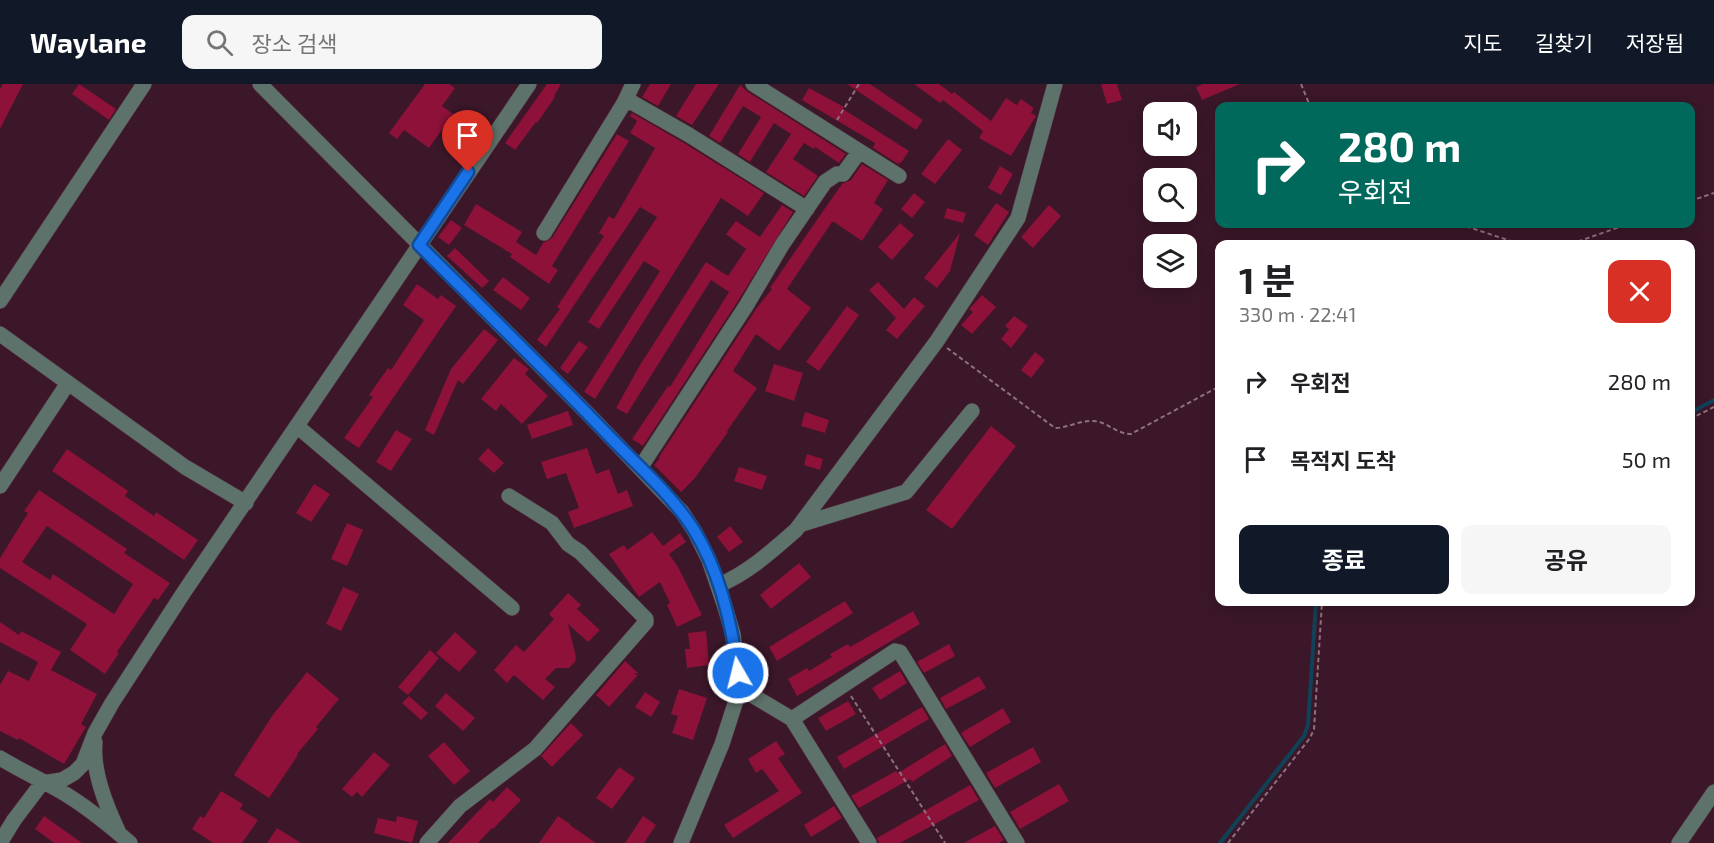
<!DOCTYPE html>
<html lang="ko">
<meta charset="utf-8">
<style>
body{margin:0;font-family:"Exo 2","Noto Sans KR",sans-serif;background:#f6f6f6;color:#202124;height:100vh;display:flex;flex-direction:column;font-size:22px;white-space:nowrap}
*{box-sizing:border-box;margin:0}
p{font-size:20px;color:#757577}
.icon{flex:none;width:33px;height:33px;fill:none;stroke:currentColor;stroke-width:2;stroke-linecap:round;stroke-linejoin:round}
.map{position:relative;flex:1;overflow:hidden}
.details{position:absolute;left:1215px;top:156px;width:480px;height:366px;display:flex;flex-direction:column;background:#fff;border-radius:12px;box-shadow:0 3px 15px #0003}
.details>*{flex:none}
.hud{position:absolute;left:1215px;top:18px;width:480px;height:126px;border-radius:12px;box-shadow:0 3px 15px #0003;background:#00695c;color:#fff;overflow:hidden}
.controls{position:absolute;left:1143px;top:18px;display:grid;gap:12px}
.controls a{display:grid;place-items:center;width:54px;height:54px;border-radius:12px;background:#fff;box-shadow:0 3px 15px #0003;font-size:30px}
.pin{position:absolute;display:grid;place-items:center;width:51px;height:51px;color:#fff;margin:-62px -26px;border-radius:50% 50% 50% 0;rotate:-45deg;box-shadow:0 0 6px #0007}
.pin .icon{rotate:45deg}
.me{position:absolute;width:66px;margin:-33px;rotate:352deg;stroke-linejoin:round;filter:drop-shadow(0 0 4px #0008)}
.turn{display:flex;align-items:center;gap:21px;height:126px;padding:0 24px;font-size:27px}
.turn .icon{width:78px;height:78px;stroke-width:2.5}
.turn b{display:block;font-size:42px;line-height:51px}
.round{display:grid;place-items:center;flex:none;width:63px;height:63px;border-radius:12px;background:#f6f6f6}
.headline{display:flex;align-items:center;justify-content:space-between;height:102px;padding:0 24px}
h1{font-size:36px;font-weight:700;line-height:45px}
.cta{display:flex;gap:12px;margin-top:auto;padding:12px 24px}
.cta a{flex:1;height:69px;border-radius:12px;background:#111827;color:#fff;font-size:24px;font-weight:700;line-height:69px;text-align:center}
.cta a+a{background:#f6f6f6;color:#202124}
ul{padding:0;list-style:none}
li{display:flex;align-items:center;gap:18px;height:78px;padding:0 24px}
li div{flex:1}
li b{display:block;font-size:22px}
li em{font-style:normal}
header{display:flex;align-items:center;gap:36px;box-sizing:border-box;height:84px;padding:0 30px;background:#111827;color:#fff}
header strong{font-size:28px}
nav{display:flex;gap:33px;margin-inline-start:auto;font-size:21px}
.search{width:420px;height:54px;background:#f6f6f6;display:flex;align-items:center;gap:15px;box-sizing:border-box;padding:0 21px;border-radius:12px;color:#757577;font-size:22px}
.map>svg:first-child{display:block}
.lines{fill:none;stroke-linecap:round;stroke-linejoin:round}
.stream{stroke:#104156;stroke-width:4}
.building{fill:#8d1138;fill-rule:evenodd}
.minor-casing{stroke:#583646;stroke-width:16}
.path{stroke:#8f707f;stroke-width:2;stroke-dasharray:4.5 3;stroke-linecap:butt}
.minor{stroke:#5d726a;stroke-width:15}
.route-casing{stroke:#114b97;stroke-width:15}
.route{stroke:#1a73e8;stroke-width:10}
</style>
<header>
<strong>Waylane</strong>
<div class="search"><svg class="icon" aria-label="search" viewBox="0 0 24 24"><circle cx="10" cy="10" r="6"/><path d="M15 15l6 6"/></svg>장소 검색</div>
<nav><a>지도</a><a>길찾기</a><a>저장됨</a></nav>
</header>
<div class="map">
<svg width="1714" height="759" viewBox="0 0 1714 759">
<rect width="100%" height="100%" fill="#3b1729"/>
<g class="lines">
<path class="stream" d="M1690,329L1714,316
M1220,759L1304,652L1308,641L1316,518"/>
</g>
<path class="building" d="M3,0H23L0,45V5Z
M79,0L116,25L109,36L72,10Z
M425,0H449L455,4L442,22L453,30L429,64L404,46L397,55L389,49Z
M547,0H561L554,12L555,13L537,39L536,38L515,66L505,59Z
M650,0H671L658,22L642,13Z
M696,0H719L692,41L676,32Z
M847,0H870L923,36L916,46Z
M914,0H939L952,10L954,8L991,37L1006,14L1017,21L1021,15L1034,24L1031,29L1036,32L1011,72L979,54L983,47L943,16L940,19Z
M1101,0H1117L1122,16L1107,20Z
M1203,0H1240L1202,16L1196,3Z
M740,1L748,8L846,70L839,79L815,63L814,65L804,59L793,75L818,92L804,112L766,88L791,50L774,39L750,78L738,70L761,33L743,22L720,59L709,52Z
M809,4L844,23L843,25L909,67L901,79L900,78L898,80L873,64L875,59L802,16Z
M632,29L684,59L764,109L748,132L721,114L595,315L584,308L660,187L644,177L599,245L588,238L657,133L640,123L546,263L537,256L560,225L557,223L604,152L599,149L609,132L614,135L655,64L630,49L637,37L630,32Z
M617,50L629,57L552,182L558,186L549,200L510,173L512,170L464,141L476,120L522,148L516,158L536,171L543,159L552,154Z
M948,55L962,66L935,100L921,90Z
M862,80L888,96L874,119L883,125L862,157L834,138H832L787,205L811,224L779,267L756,250L733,287L757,304L727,347L728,348L695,394L681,408L654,381L660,374L659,373L756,225L772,205L770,204L821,130L842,100L851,96Z
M1000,82L1013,90L1001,111L988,104Z
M914,109L925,118L912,134L901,125Z
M996,119L1009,128L988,161L974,151Z
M782,121L793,128L738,217L643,362L632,355L668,302L670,303L729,208L711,196L627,330L616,324L640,281L706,178L728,192L746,165L726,150L736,137L760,153Z
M1049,121L1061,132L1033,164L1021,153Z
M947,124L966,129L963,139L944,134Z
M451,136L462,144L449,161L438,153Z
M900,139L914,151L892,176L878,163Z
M960,149L950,187L937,204L924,194Z
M455,164L489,197L482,204L447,172Z
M503,193L530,214L521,226L493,206Z
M878,198L904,225L914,213L925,222L897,255L886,246L896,234L869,206Z
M417,200L438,215L441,211L456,222L359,364L344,354L373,313L369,311L388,284L391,286L424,236L403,221Z
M982,211L996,223L972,250L961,241L973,228L969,225L971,223Z
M847,222L859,231L819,287L806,278Z
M1014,232L1028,242L1011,264L1001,255L1009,245L1005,242Z
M484,245L498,256L463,300L458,296L434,351L425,346L451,285Z
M579,257L588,263L568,290L560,284Z
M1035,268L1045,276L1031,294L1021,286Z
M514,274L529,285L525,290L548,312L522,340L501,320L496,327L481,315Z
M774,280L803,289L794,317L765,307Z
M568,327L573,341L532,355L527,341Z
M805,328L829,336L825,349L801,342Z
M991,342L1016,362L952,445L926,426Z
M396,346L412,355L391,387L376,378Z
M488,364L504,379L494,389L478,375Z
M587,364L596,390L609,385L618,410L627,406L633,422L574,444L568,428L579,424L566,389L547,395L541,378Z
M67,365L128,407L125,412L154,432L156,428L198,456L184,476L52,387Z
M807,370L823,375L820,386L804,381Z
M739,383L767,392L762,406L734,397Z
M314,400L330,410L311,438L296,429Z
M39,406L127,465L124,469L170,499L158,516L154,514L117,568L119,569L105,590L70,566L87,540L0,484V474L28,429L24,427ZM47,442L133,500L114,530L53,490L50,496L22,478Z
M347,439L363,446L347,482L331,475Z
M730,442L743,458L729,468L717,453Z
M652,448L663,462L680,449L686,458L669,470L678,483L702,531L677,543L667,521L670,519L660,498L639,513L609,470L624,461L627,466Z
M799,479L811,493L771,525L760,511Z
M343,503L359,510L341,547L326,540Z
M568,509L581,521L577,525L600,546L588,558L568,540L576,573L575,578L569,584H556L545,595L555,603L543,616L514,591L507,599L494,586L516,561L524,568L554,535L549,530Z
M845,517L853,529L777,577L769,563Z
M913,527L920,540L797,612L788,595L807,584L809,587L832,573L830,570L848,560L850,563Z
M0,538L19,551L21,547L61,568L51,586L97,610L81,640L86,643L64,680L19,654L18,656L0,647V601L8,587L29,597L38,578L0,558Z
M706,547L709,581L687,584L685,565H690L688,549Z
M455,548L477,568L459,588L436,569Z
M949,560L955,572L924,589L917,578Z
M430,566L439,574L408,611L398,603Z
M625,577L638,589L634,590L638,591L609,623L596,611Z
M900,587L907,599L880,616L872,604Z
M307,588L339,615L316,643L318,645L297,670L298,671L269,714L234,691L272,632Z
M979,592L986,604L946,625L940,614Z
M679,605L707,614L693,656L672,649L678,632L671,630Z
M645,608L660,618L651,633L635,623Z
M446,609L475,634L463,647L435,622Z
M409,612L428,629L421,636L402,619Z
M848,617L856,630L826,647L818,634Z
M922,623L929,635L844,685L837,673Z
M1003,624L1011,638L970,663L961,649Z
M571,639L583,651L552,683L541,672Z
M776,657L785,670L778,674L802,709L733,754L724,741L779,707L762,685L756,689L748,675Z
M444,658L470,687L454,701L428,672Z
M945,660L952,672L912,698L910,695L859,724L851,712L896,687L898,689Z
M1033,663L1041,678L995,704L986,689Z
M374,668L390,681L362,713L357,708L352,713L342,705Z
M619,683L635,694L612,725L596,714Z
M1059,700L1069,717L1020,745L1010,728Z
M970,701L979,716L900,759H879L877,754Z
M507,703L521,716L493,745L492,744L478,759H448L490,715L493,718Z
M221,707L243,720L240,725L258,736L242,759H213L192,745L200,732L204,734Z
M834,722L842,734L811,753L804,741Z
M44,732L82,759H54L35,745Z
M397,732L418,737L412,759L374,749L378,734L396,738Z
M558,732L570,740V741L596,759H539Z
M643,732L656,741L644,759H625Z
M995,742L1004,756L999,759H964Z
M277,744L301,759H267Z"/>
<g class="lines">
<defs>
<path id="minor" d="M260,0L590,332L682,428L695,448L709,476L725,523L733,550L740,604L722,660L681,759
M753,0L899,92
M626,15L689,51L807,125
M544,149L624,19L633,0
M0,217L144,0
M0,250L185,383L246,419
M298,343L512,524
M640,384L746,222L782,161L825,98L837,90H843L859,68
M0,402L68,299
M802,440L906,408L972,327
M719,501C748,489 772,467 796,446L937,257L1018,134L1055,0
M740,604L792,635L869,759
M792,635L895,567L900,568L1017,759
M95,658C92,687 106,721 118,747
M0,674C20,686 41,696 62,708C86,722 109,741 130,759
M0,759L14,736L42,699L62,696L74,689L83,680L95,649L112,619L184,508L529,0
M427,759L460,722L535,665L646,538V535L580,468L568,460L552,439L509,412
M1679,759L1714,708"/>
</defs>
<use href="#minor" class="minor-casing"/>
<path class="path" d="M1301,0L1310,22
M837,36L859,0
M1690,117L1714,109
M1459,140L1520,160
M1571,160L1628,140
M947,264L1055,344C1068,344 1080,336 1094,337C1108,338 1116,350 1131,350L1220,302
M1690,335L1714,323
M851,612L945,759
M1228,759L1310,654L1314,645L1322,518"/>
<use href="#minor" class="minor"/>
</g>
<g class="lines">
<defs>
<path id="route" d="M468,88L419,161C483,225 547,287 609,352C638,382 672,411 694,446C720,488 732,540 738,589"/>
</defs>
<use href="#route" class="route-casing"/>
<use href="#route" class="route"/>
</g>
</svg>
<div class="controls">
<a><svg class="icon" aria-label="sound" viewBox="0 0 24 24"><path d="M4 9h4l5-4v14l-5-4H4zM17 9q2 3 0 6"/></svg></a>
<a><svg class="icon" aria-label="search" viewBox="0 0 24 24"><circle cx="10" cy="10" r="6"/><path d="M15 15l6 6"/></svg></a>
<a><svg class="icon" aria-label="layers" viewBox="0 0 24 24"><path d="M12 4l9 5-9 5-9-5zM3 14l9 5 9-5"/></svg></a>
</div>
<div class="pin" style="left:468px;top:88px;background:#d93025"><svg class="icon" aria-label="arrive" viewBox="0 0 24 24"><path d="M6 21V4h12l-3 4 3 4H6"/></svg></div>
<svg class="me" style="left:738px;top:589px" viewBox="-20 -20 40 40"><circle r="17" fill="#1a73e8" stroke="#fff" stroke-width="3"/><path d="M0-11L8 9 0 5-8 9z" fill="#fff"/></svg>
<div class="hud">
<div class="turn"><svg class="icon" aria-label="right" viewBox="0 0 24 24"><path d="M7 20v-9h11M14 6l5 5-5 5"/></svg><div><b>280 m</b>우회전</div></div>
</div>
<section class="details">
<div class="headline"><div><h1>1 분</h1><p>330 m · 22:41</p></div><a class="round" style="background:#d93025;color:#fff"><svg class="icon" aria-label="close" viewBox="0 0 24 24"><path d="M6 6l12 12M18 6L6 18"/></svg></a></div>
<ul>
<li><svg class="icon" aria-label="right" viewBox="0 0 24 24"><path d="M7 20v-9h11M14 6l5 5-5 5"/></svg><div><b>우회전</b></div><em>280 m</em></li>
<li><svg class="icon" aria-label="arrive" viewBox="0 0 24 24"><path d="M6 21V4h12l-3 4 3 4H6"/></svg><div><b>목적지 도착</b></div><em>50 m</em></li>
</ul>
<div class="cta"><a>종료</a><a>공유</a></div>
</section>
</div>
